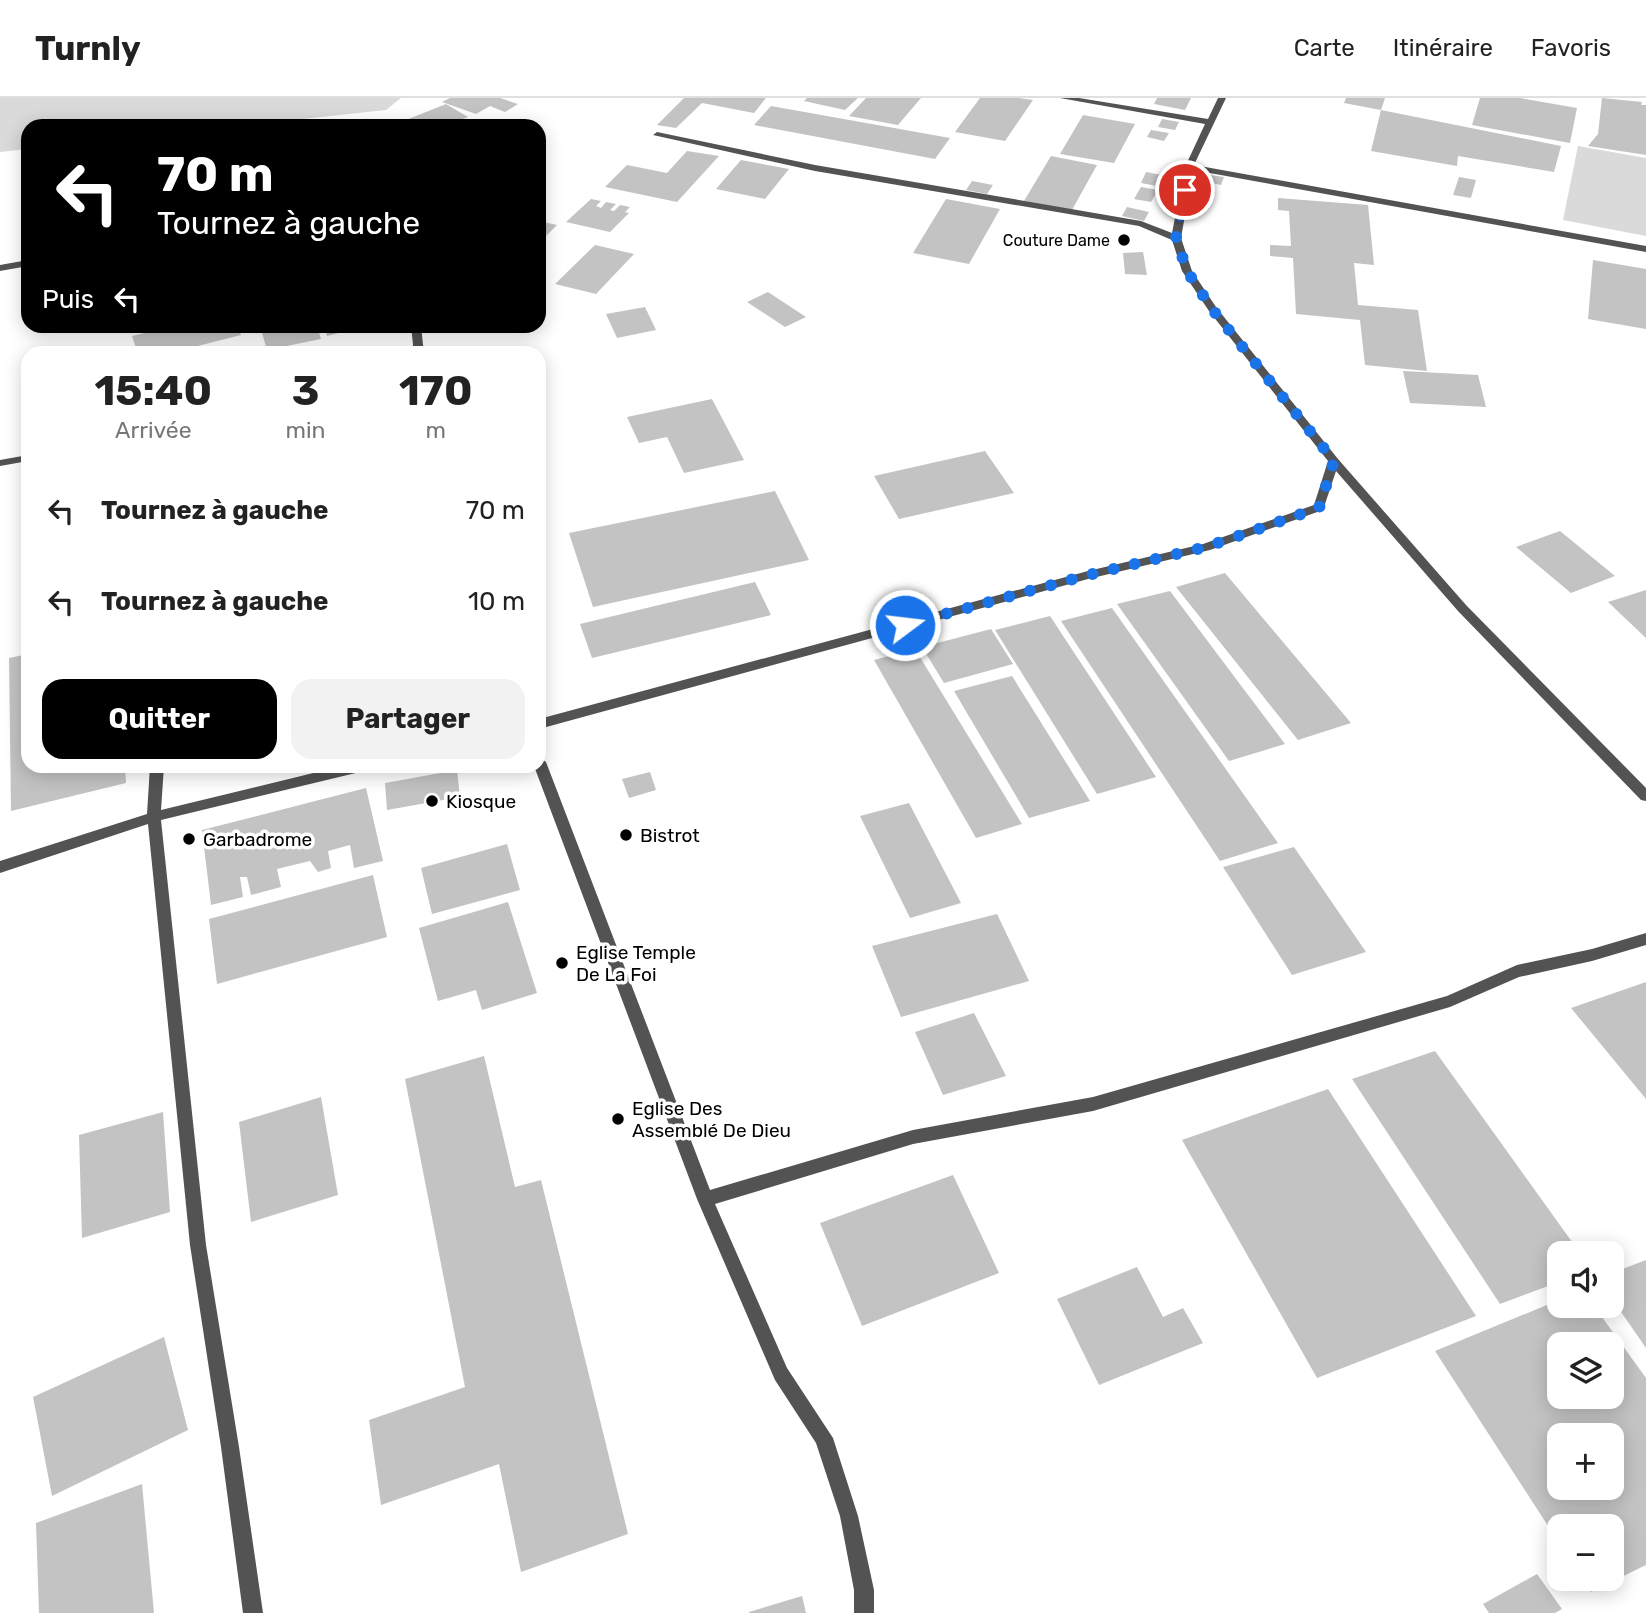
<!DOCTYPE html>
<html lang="fr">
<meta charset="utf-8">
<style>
body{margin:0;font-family:Rubik,sans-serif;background:#f2f2f2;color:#222;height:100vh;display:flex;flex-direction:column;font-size:26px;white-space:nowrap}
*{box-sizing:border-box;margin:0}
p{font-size:23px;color:#767676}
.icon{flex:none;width:38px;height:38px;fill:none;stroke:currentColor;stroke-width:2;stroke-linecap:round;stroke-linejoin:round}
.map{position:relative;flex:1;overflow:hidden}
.side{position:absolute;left:21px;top:248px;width:525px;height:427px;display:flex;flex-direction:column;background:#fff;border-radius:21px;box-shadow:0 4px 18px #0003}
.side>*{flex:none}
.banner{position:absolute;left:21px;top:21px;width:525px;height:214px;border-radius:21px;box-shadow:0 4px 18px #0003;background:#000;color:#fff;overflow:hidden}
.tools{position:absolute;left:1547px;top:1143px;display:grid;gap:14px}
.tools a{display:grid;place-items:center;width:77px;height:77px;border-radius:14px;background:#fff;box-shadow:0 4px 18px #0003;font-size:35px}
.pin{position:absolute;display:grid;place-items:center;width:60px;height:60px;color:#fff;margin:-30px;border:4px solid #fff;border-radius:50%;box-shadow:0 2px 7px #0007}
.me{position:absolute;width:77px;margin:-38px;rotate:75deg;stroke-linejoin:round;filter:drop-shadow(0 0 5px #0008)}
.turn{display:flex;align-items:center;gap:24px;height:147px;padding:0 21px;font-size:32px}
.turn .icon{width:91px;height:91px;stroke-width:2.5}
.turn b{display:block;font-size:49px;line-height:60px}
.then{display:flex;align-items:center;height:66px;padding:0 21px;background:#0003;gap:14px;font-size:26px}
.eta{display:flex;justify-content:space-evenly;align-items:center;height:119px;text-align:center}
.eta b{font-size:42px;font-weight:700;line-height:49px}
.action{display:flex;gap:14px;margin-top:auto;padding:14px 21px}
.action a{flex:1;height:80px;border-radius:21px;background:#000;color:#fff;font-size:28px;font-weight:700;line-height:80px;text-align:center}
.action a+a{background:#f2f2f2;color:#222}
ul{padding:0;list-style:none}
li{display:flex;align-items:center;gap:21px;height:91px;padding:0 21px}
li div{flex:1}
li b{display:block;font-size:26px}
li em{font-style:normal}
header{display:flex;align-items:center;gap:42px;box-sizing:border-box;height:98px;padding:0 35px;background:#fff;border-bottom:2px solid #e0e0e0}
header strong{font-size:33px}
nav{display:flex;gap:38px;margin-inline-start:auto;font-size:24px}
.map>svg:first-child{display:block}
.green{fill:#dadada}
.building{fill:#c3c3c3;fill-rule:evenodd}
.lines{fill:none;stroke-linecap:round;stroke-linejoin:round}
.street{fill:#535353;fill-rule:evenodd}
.route{stroke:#1a73e8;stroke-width:12;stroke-dasharray:0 21.6}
.poi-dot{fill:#000;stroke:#fff;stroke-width:2.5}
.labels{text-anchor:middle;stroke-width:7;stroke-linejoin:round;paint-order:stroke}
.far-poi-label{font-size:16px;fill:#000;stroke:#fff;text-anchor:end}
.poi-label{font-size:19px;fill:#000;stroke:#fff;text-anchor:start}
</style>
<header>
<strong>Turnly</strong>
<nav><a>Carte</a><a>Itinéraire</a><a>Favoris</a></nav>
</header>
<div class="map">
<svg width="1646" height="1515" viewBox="0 0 1646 1515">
<rect width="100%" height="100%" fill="#fff"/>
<path class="green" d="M0,0H401L386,12L237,28H28V51L0,54Z
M1578,48L1646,60V138L1563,122Z"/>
<path class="building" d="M450,0H500L518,6L505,14L490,8L476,16L442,4Z
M684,0H766L754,15L702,5L676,30L657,27Z
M807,0H858L845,12L804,3Z
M866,0H921L898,27L849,18Z
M980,0H1019L1033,2L1005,43L955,34Z
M1157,0H1191L1185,12L1154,6Z
M1346,0H1385L1381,12L1344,5Z
M1480,0H1520L1577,10L1570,45L1472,27Z
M1602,0L1642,4L1641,7H1646V57L1588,48L1598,36Z
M446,6L468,19L446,28H391Z
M771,8L950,40L935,61L754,27Z
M1381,12L1561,48L1554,74L1458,58L1457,68L1371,53Z
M1083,17L1135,26L1114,65L1060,56Z
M1162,21L1179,24L1175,32L1158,29Z
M1151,32L1169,35L1164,43L1147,39Z
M687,53L719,58L677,104L605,89L627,67L667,75Z
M1051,58L1097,67L1072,112L1024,103Z
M741,62L789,71L765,101L716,91Z
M1146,74L1162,77L1157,88L1141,85Z
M1210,77L1224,79L1221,87L1206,84Z
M1459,79L1476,82L1471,100L1453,97Z
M972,83L993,87L987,96L966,92Z
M1141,89L1158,92L1151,104L1134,101Z
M1278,100L1368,107L1374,167L1354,165L1358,207L1418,212L1427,273L1365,267L1360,222L1296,216L1293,160L1270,158V147L1291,148L1289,113L1278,112Z
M591,101L601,103L596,108L601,110L606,104L616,106L610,112L614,113L620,107L630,109L625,114L629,115L610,134L566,124Z
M946,101L1000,111L969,166L913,155Z
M1127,109L1149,114L1144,123L1122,118Z
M539,123L557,127L539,145Z
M595,147L634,156L596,196L555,186Z
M1143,154L1147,177L1125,176L1123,155Z
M1593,162L1646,171V231L1588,221Z
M768,194L806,219L785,229L747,204Z
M645,209L656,232L617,240L606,216Z
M174,228H237L241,237L166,256H138L132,238Z
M260,228H317L321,241L267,252Z
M324,228H357L358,230L327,238Z
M1403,273L1478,277L1486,309L1410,305Z
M712,301L744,362L684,375L667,339L639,345L627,319Z
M985,353L1014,395L899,421L874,378Z
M775,393L809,462L593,509L569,435Z
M1560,433L1615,478L1571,495L1516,449Z
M1225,475L1351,625L1298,642L1176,489Z
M755,484L771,517L592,560L580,526Z
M1646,492V540L1608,504Z
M1170,493L1285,646L1229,663L1117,506Z
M1112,510L1278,745L1220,763L1061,523Z
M1050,518L1156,679L1097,696L995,532Z
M991,531L1013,566L944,585L922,549Z
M915,551L1022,726L976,740L874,562Z
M28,556V668H125L126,685L11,713L9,560Z
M1012,578L1090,703L1029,720L954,593Z
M457,672L460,699L387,712L385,685Z
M650,674L656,692L629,700L622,681Z
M366,690L383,763L354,770L350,747L328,753L331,770L318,774L310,763L277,771L281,789L251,797L247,779H240L243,799L211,807L202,732Z
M909,705L961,805L910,820L860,718Z
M507,746L520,792L432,816L421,770Z
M1294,749L1366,854L1292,877L1223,769Z
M373,777L387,839L217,886L209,821Z
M508,804L537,895L482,912L476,892L438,903L419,830Z
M997,816L1029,883L901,919L872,848Z
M1646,884V1001L1571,910Z
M974,915L1006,978L943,997L915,934Z
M1435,953L1580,1155H1559V1184L1500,1206L1352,981Z
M484,958L515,1089L541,1082L628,1436L521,1474L499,1366L381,1407L369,1322L465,1289L405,981Z
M1328,991L1476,1218L1317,1280L1182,1042Z
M321,999L338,1097L251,1124L239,1024Z
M163,1014L170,1114L82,1140L79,1037Z
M953,1077L999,1175L862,1228L820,1125Z
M1646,1162V1250L1612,1201V1175Z
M1137,1169L1163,1219L1183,1210L1203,1245L1099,1287L1057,1201Z
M1559,1202V1208H1594L1646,1280V1467L1591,1494L1582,1480H1612V1428H1559V1445L1435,1253ZM1559,1246H1612V1298H1559ZM1559,1337H1612V1390H1559Z
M164,1239L188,1332L52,1398L33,1299Z
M142,1386L154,1515H39L36,1425Z
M1537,1476L1562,1511L1555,1515H1489L1483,1506Z
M802,1498L806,1515H749V1514Z"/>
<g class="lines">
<path class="street" d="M1060,0H1079L1208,21L1218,0H1226L1194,67L1646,148V154L1193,72L1181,140L1192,173L1216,209L1338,361L1466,507L1646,690V703L1641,702L1458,513L1336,373L1323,412L1210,452L1088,481L539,631V621L1088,473L1203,446L1314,407L1328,363L1209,213L1182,173L1172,142L1139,128L815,73L653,37L657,34L815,67L1141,123L1172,135L1185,69L1205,26Z
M28,162V168L0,173V167Z
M411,228H421L424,256H414Z
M28,357V363L0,368V362Z
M539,659L546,664L710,1092L913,1032L1093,999L1447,898L1517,867L1592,851L1646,835V847L1592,863L1519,879L1450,909L1093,1013L913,1046L715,1106L787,1270L833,1340L858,1418L874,1492V1515H854V1492L840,1418L816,1345L775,1282L697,1101L534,668H539Z
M150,668H164L161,712L342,668H370L364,673L161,722L206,1147L239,1349L263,1515H243L221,1349L190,1147L148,726L0,775V763L147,716Z"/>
</g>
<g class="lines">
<path class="route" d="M905,527L1088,477L1206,449L1319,410L1334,363L1212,211L1187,173L1176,140L1185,92"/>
</g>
<g class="poi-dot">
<circle cx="1124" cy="142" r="7"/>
<circle cx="432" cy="703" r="7"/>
<circle cx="626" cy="737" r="7"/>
<circle cx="189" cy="741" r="7"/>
<circle cx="562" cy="865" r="7"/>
<circle cx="618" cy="1021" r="7"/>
</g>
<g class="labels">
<g class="far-poi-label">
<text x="1110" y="148">Couture Dame</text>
</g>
<g class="poi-label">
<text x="446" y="710">Kiosque</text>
<text x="640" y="744">Bistrot</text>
<text x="203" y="748">Garbadrome</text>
<text x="576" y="861">Eglise Temple<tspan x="576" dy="22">De La Foi</tspan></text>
<text x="632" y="1017">Eglise Des<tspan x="632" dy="22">Assemblé De Dieu</tspan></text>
</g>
</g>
</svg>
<div class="tools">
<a><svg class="icon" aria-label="sound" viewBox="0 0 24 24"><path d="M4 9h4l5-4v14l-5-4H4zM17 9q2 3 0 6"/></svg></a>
<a><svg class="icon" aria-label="layers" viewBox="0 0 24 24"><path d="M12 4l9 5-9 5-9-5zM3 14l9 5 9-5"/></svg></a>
<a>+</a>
<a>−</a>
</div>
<div class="pin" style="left:1185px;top:92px;background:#d93025"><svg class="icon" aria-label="arrive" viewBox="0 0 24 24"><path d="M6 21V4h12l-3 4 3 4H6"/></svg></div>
<svg class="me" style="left:905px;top:527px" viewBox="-20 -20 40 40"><circle r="17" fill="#1a73e8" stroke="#fff" stroke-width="3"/><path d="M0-11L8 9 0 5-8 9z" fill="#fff"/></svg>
<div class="banner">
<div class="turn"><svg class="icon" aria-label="left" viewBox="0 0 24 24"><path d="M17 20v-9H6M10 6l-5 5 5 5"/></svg><div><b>70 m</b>Tournez à gauche</div></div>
<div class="then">Puis<svg class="icon" aria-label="left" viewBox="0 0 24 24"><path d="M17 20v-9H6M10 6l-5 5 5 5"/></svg></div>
</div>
<section class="side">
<div class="eta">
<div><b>15:40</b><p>Arrivée</p></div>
<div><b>3</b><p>min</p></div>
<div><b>170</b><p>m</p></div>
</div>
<ul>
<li><svg class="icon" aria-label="left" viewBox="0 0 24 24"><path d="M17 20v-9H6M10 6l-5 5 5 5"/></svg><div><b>Tournez à gauche</b></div><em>70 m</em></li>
<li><svg class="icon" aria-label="left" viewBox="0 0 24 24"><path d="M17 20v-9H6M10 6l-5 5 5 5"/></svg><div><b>Tournez à gauche</b></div><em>10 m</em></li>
</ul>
<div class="action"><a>Quitter</a><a>Partager</a></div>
</section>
</div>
